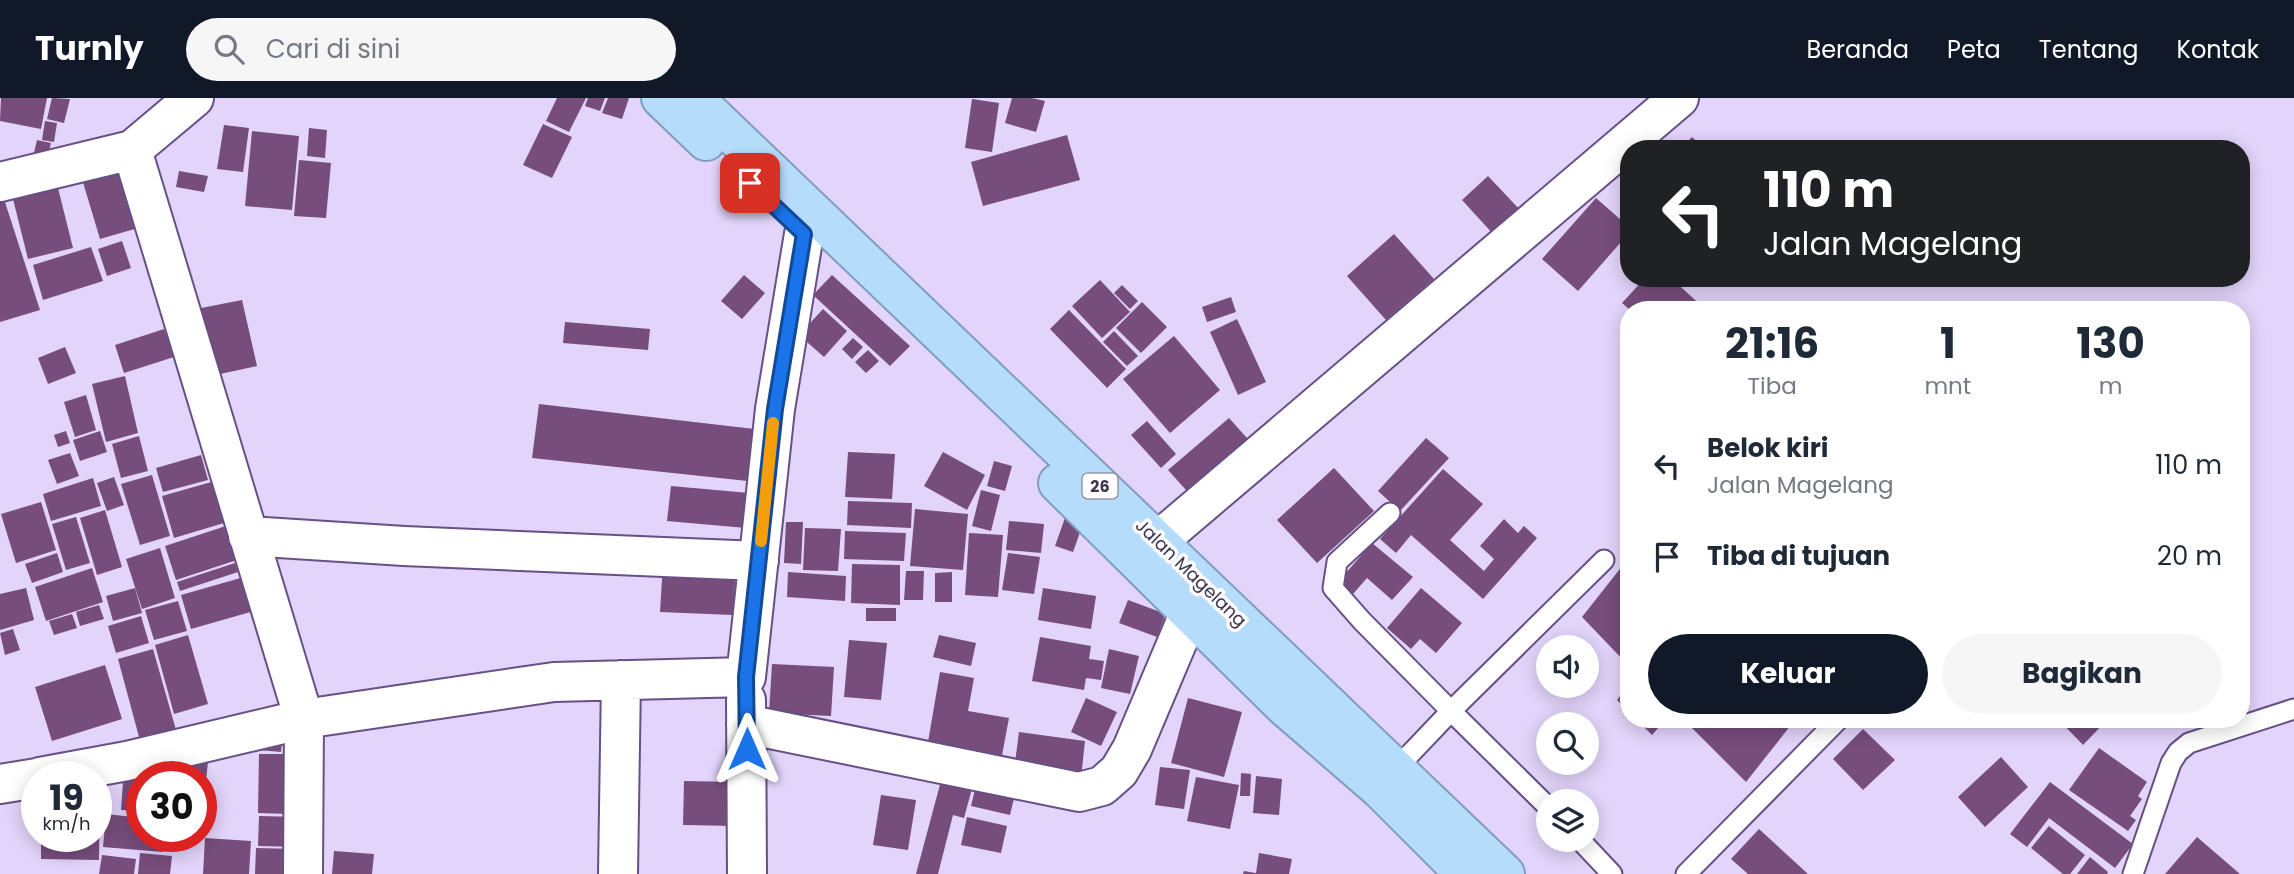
<!DOCTYPE html>
<html lang="id">
<style>
body{margin:0;font-family:Poppins,sans-serif;background:#f6f6f7;color:#1f2937;height:100vh;display:flex;flex-direction:column;font-size:26px;white-space:nowrap}
*{box-sizing:border-box;margin:0}
p{font-size:23px;color:#747a83}
.icon{flex:none;width:38px;height:38px;fill:none;stroke:currentColor;stroke-width:2;stroke-linecap:round;stroke-linejoin:round}
.map{position:relative;flex:1;overflow:hidden}
.drawer{position:absolute;left:1620px;top:203px;width:630px;height:427px;display:flex;flex-direction:column;background:#fff;border-radius:28px;box-shadow:0 4px 18px #0003}
.drawer>*{flex:none}
.guide{position:absolute;left:1620px;top:42px;width:630px;height:147px;border-radius:28px;box-shadow:0 4px 18px #0003;background:#202124;color:#fff;overflow:hidden}
.controls{position:absolute;left:1536px;top:537px;display:grid;gap:14px}
.controls a{display:grid;place-items:center;width:63px;height:63px;border-radius:50%;background:#fff;box-shadow:0 4px 18px #0003;font-size:35px}
.speed{position:absolute;left:21px;top:663px;display:flex;gap:14px;font-size:35px;font-weight:700;text-align:center}
.speed>*{display:grid;place-content:center;width:91px;height:91px;border-radius:50%;background:#fff;box-shadow:0 4px 18px #0003;line-height:1}
.speed small{font-size:18px;font-weight:400}
.speed .limit{border:10px solid #d22;background:#fff;color:#111}
.pin{position:absolute;display:grid;place-items:center;width:60px;height:60px;color:#fff;margin:-30px;border-radius:14px;box-shadow:0 4px 10px #0006}
.me{position:absolute;width:77px;margin:-38px;rotate:0deg;stroke-linejoin:round;filter:drop-shadow(0 0 5px #0008)}
.turn{display:flex;align-items:center;gap:24px;height:147px;padding:0 28px;font-size:32px}
.turn .icon{width:91px;height:91px;stroke-width:2.5}
.turn b{display:block;font-size:49px;line-height:60px}
.eta{display:flex;justify-content:space-evenly;align-items:center;height:119px;text-align:center}
.eta b{font-size:42px;font-weight:700;line-height:49px}
.action{display:flex;gap:14px;margin-top:auto;padding:14px 28px}
.action a{flex:1;height:80px;border-radius:42px;background:#111827;color:#fff;font-size:28px;font-weight:700;line-height:80px;text-align:center}
.action a+a{background:#f6f6f7;color:#1f2937}
ul{padding:0;list-style:none}
li{display:flex;align-items:center;gap:21px;height:91px;padding:0 28px}
li div{flex:1}
li b{display:block;font-size:26px}
li em{font-style:normal}
header{display:flex;align-items:center;gap:42px;box-sizing:border-box;height:98px;padding:0 35px;background:#111827;color:#fff}
header strong{font-size:33px}
nav{display:flex;gap:38px;margin-inline-start:auto;font-size:24px}
.search{width:490px;height:63px;background:#f6f6f7;display:flex;align-items:center;gap:18px;box-sizing:border-box;padding:0 24px;border-radius:38px;color:#747a83;font-size:26px}
.map>svg:first-child{display:block}
.building{fill:#774d7c}
.lines{fill:none;stroke-linecap:round;stroke-linejoin:round}
.service-casing{stroke:#675086;stroke-width:23}
.minor-casing{stroke:#675086;stroke-width:42}
.trunk-casing{stroke:#819cbe;stroke-width:42}
.service{stroke:#fff;stroke-width:19}
.minor{stroke:#fff;stroke-width:38}
.trunk{stroke:#b6dcfb;stroke-width:38}
.route-casing{stroke:#114b97;stroke-width:18}
.route{stroke:#1a73e8;stroke-width:12}
.slow{stroke:#f59e0b;stroke-width:12}
.labels{text-anchor:middle;stroke-width:7;stroke-linejoin:round;paint-order:stroke}
.shield{fill:#fcfdfc;stroke:#787182;stroke-width:2}
.shield-label{font-size:16px;font-weight:bold;fill:#3f354e}
.street-label{font-size:18px;fill:#3f354e;stroke:#fcfdfc}
</style>
<header>
<strong>Turnly</strong>
<div class="search"><svg class="icon" aria-label="search" viewBox="0 0 24 24"><circle cx="10" cy="10" r="6"/><path d="M15 15l6 6"/></svg>Cari di sini</div>
<nav><a>Beranda</a><a>Peta</a><a>Tentang</a><a>Kontak</a></nav>
</header>
<div class="map">
<svg width="2294" height="776" viewBox="0 0 2294 776">
<rect width="100%" height="100%" fill="#e2d4fa"/>
<path class="building" d="M1,0H47L41,31L0,23Z
M52,0L70,1L64,25L47,21Z
M557,0H586L569,34L546,23Z
M588,0H605L600,13L585,8Z
M608,0H629L622,21L602,15Z
M1012,0H1032L1045,3L1036,34L1005,25Z
M972,1L999,5L992,54L965,50Z
M45,23L57,25L54,44L42,42Z
M543,26L572,39L552,80L523,67Z
M224,27L249,30L243,74L217,71Z
M309,30L327,32L325,60L307,58Z
M252,33L299,38L292,112L245,108Z
M1067,37L1080,82L983,108L971,64Z
M1692,39L1705,51H1681Z
M37,42L51,45L48,57L34,55Z
M117,59L138,130L100,141L79,71Z
M299,62L331,65L326,120L294,118Z
M179,73L208,78L204,94L176,89Z
M1488,78L1521,113L1494,137L1462,102Z
M56,82L73,150L28,161L11,93Z
M3,98L40,212L0,224V99Z
M1596,100L1629,129V135L1578,193L1542,161Z
M1394,136L1434,181L1386,222L1347,178Z
M122,143L131,170L107,178L98,151Z
M91,149L103,183L43,202L33,167Z
M744,177L765,195L742,221L721,203Z
M832,177L910,248L890,268L813,197Z
M1645,180H1671L1706,212H1630L1622,205Z
M1100,182L1130,214L1102,240L1072,208Z
M1122,187L1138,203L1130,211L1114,195Z
M1231,199L1236,214L1207,224L1202,209Z
M242,202L257,268L211,278L196,211Z
M1142,204L1167,229L1141,255L1116,230Z
M823,211L847,233L824,259L799,237Z
M1069,212L1126,271L1107,290L1050,231Z
M1237,221L1266,284L1238,297L1210,234Z
M565,224L650,231L648,252L563,245Z
M164,231L174,259L124,275L115,247Z
M1114,233L1138,258L1127,268L1103,244Z
M1174,238L1220,292L1170,335L1123,281Z
M853,240L863,249L852,261L842,251Z
M65,249L76,275L48,286L38,260Z
M868,252L879,263L866,275L855,264Z
M125,278L138,335L106,344L92,286Z
M86,297L96,332L75,339L64,304Z
M539,306L763,332L757,384L532,360Z
M1229,320L1255,349L1195,402L1168,372Z
M1147,323L1176,356L1161,370L1131,337Z
M66,333L70,345L58,349L54,337Z
M100,333L107,354L80,363L73,342Z
M139,338L148,373L121,380L112,346Z
M1426,340L1449,360L1400,413L1378,393Z
M848,354L895,356L892,401L845,399Z
M943,354L985,377L967,412L924,388Z
M70,355L79,378L57,386L48,362Z
M201,357L208,382L163,394L156,370Z
M994,363L1012,368L1005,393L987,388Z
M1334,370L1374,413L1317,465L1277,422Z
M1443,371L1483,406L1450,442L1484,473L1494,461L1480,448L1504,421L1518,435L1524,428L1537,440L1483,501L1411,437L1396,455L1380,441Z
M152,377L170,438L140,447L121,386Z
M114,379L124,407L107,413L97,385Z
M93,380L101,408L51,423L43,396Z
M222,381L234,422L174,440L162,398Z
M671,388L749,395L746,430L667,423Z
M981,392L1000,397L991,433L972,428Z
M848,403L912,405L911,430L847,427Z
M41,404L56,452L16,465L1,416Z
M915,411L968,416L963,472L910,468Z
M105,412L122,469L97,477L80,420Z
M1066,417L1084,423L1073,454L1055,448Z
M76,419L90,465L66,472L52,426Z
M1009,423L1044,426L1041,455L1006,452Z
M238,424L249,458L176,482L165,448Z
M786,424H803L801,466L784,465Z
M805,430L841,431L838,473L803,472Z
M845,433L906,435L904,463L844,461Z
M969,435L1003,437L998,499L965,497Z
M1372,445L1413,479L1392,502L1367,480L1353,496L1338,484Z
M160,450L175,500L142,511L126,461Z
M57,455L63,474L32,485L25,466Z
M1008,455L1040,459L1034,496L1002,492Z
M235,465L238,474L180,493L177,484Z
M663,465L736,469L733,517L660,514Z
M852,466L900,467V507L851,505Z
M1623,467L1629,473V568L1582,519Z
M92,470L103,504L46,523L35,489Z
M906,473H924L923,502H904Z
M788,474L846,478L845,503L787,499Z
M952,474V504H935V475Z
M244,479L254,513L191,531L181,497Z
M26,490L34,522L0,532V496Z
M135,490L142,515L113,523L106,498Z
M1043,490L1096,498L1091,531L1038,522Z
M1421,490L1462,525L1436,555L1420,541L1411,551L1387,530Z
M1128,502L1166,516L1157,539L1119,525Z
M178,503L187,533L154,542L145,512Z
M99,507L104,521L80,528L76,514Z
M866,510H896V523H866Z
M72,516L77,530L54,537L49,523Z
M141,518L149,545L116,555L108,528Z
M13,531L20,552L5,557L0,535Z
M188,537L208,606L174,616L155,547Z
M939,537L976,545L971,568L933,559Z
M1040,539L1091,548L1089,561L1104,563L1101,582L1086,580L1084,592L1032,583Z
M849,542L887,545L881,602L844,599Z
M153,551L178,639L142,650L118,561Z
M1109,551L1139,558L1130,596L1101,590Z
M772,566L834,569L831,618L769,615Z
M105,567L122,621L52,643L35,589Z
M940,574L974,580L968,613L1009,620L1000,668L960,662L962,650L928,644Z
M1629,585V614L1617,602Z
M1086,600L1117,614L1101,648L1071,634Z
M1188,600L1242,614L1224,679L1171,665Z
M1636,621H1666L1652,637Z
M1683,621H1785L1791,627L1746,684Z
M2058,621H2108L2083,647Z
M1863,631L1895,662L1863,692L1833,661Z
M1019,634L1085,643L1081,680L1014,672Z
M258,642L282,643L281,654L258,652Z
M2099,650L2147,684L2138,698L2142,701L2130,718L2136,722L2128,733L2069,692Z
M189,651L209,654L206,683L201,682V679H142V713L121,712L124,670L187,676Z
M259,656H293L291,716L258,715Z
M2001,659L2028,689L1985,729L1958,699Z
M1160,669L1190,672L1184,711L1155,707Z
M1241,675L1251,676L1250,698H1240Z
M1256,678L1282,681L1279,717L1253,715Z
M942,679L973,687L964,720L953,717L938,776H916Z
M1196,679L1239,687L1230,731L1187,723Z
M684,683L738,684L736,728L683,727Z
M977,683L1016,692L1010,717L971,708Z
M2050,684L2133,746L2115,770L2049,720L2027,749L2010,736Z
M96,690H100L99,762L41,761V738H96Z
M881,697L916,702L908,752L873,747Z
M106,716L142,720V738H165L163,754L103,749Z
M259,718L300,719L299,749L258,748Z
M967,719L1007,728L1001,755L961,747Z
M2049,728L2085,757L2070,776H2063L2031,750Z
M1759,731L1808,776H1748L1731,761Z
M2197,739L2240,776H2165Z
M205,740L251,743L249,776H203Z
M256,750L296,751V776H255Z
M334,753L374,756L372,776H332Z
M140,755L172,758L170,776H138Z
M1259,755L1292,761L1289,776H1243L1244,773L1256,775Z
M102,757L136,761L134,776H99Z
M2090,759L2108,774L2107,776H2077Z"/>
<g class="lines">
<defs>
<path id="service" d="M1390,415L1337,464L1333,490L1362,523L1451,613L1604,462
M1391,676L1451,613L1549,710
M1580,742L1612,776
M1686,776L1839,621
M2133,776L2171,665L2178,654L2189,645L2294,611"/>
<path id="minor" d="M132,52L304,621L303,776
M0,84L132,52L194,0
M248,438L404,448L759,463
M1158,443L1679,0
M746,602L747,776
M746,626L1079,694L1102,688L1119,673L1132,651L1190,514
M40,679L127,663L304,621L554,584L746,579L775,311L804,136
M0,686L37,680
M618,776L621,582"/>
<path id="trunk" d="M661,0L706,43
M694,0L1505,776
M1058,385L1284,608L1380,691L1465,776"/>
</defs>
<use href="#service" class="service-casing"/>
<use href="#minor" class="minor-casing"/>
<use href="#trunk" class="trunk-casing"/>
<use href="#service" class="service"/>
<use href="#minor" class="minor"/>
<use href="#trunk" class="trunk"/>
</g>
<g class="lines">
<defs>
<path id="route" d="M747,651L746,579L775,311L804,136L750,85"/>
</defs>
<use href="#route" class="route-casing"/>
<use href="#route" class="route"/>
<path class="slow" d="M761,443L773,325"/>
</g>
<g class="labels">
<rect class="shield" x="1082.5" y="375.5" width="35" height="25" rx="5"/>
<g class="shield-label">
<text x="1100" y="394">26</text>
</g>
<g class="street-label">
<text transform="translate(1191 475) rotate(44)" y="6">Jalan Magelang</text>
</g>
</g>
</svg>
<div class="controls">
<a><svg class="icon" aria-label="sound" viewBox="0 0 24 24"><path d="M4 9h4l5-4v14l-5-4H4zM17 9q2 3 0 6"/></svg></a>
<a><svg class="icon" aria-label="search" viewBox="0 0 24 24"><circle cx="10" cy="10" r="6"/><path d="M15 15l6 6"/></svg></a>
<a><svg class="icon" aria-label="layers" viewBox="0 0 24 24"><path d="M12 4l9 5-9 5-9-5zM3 14l9 5 9-5"/></svg></a>
</div>
<div class="speed"><div>19<small>km/h</small></div><div class="limit">30</div></div>
<div class="pin" style="left:750px;top:85px;background:#d93025"><svg class="icon" aria-label="arrive" viewBox="0 0 24 24"><path d="M6 21V4h12l-3 4 3 4H6"/></svg></div>
<svg class="me" style="left:747px;top:651px" viewBox="-20 -20 40 40"><path d="M0-17L14 15 0 8-14 15z" fill="#1a73e8" stroke="#fff" stroke-width="4"/></svg>
<div class="guide">
<div class="turn"><svg class="icon" aria-label="left" viewBox="0 0 24 24"><path d="M17 20v-9H6M10 6l-5 5 5 5"/></svg><div><b>110 m</b>Jalan Magelang</div></div>
</div>
<section class="drawer">
<div class="eta">
<div><b>21:16</b><p>Tiba</p></div>
<div><b>1</b><p>mnt</p></div>
<div><b>130</b><p>m</p></div>
</div>
<ul>
<li><svg class="icon" aria-label="left" viewBox="0 0 24 24"><path d="M17 20v-9H6M10 6l-5 5 5 5"/></svg><div><b>Belok kiri</b><p>Jalan Magelang</p></div><em>110 m</em></li>
<li><svg class="icon" aria-label="arrive" viewBox="0 0 24 24"><path d="M6 21V4h12l-3 4 3 4H6"/></svg><div><b>Tiba di tujuan</b></div><em>20 m</em></li>
</ul>
<div class="action"><a>Keluar</a><a>Bagikan</a></div>
</section>
</div>
